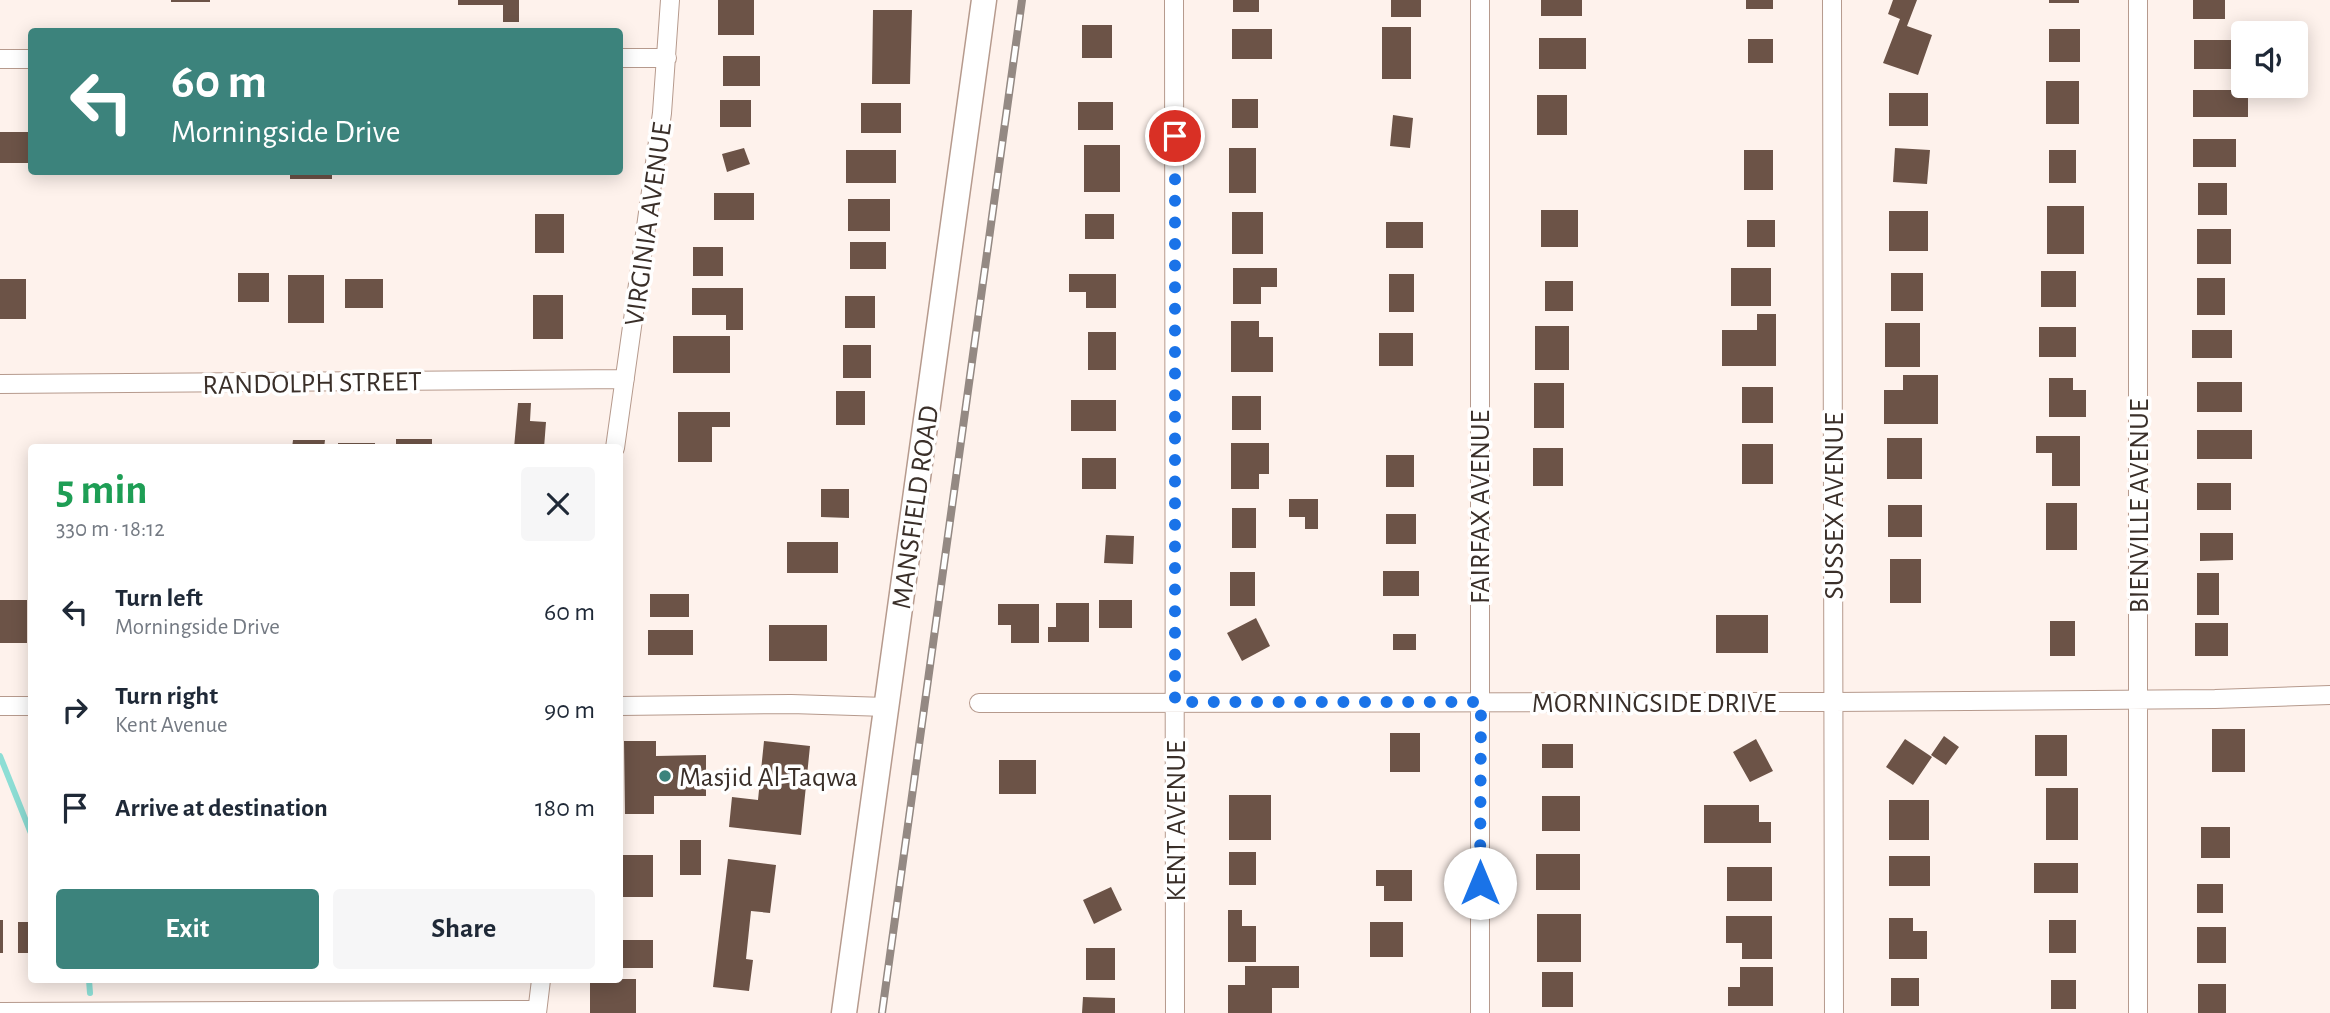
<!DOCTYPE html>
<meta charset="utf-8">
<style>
body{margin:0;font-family:"Alegreya Sans",sans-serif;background:#f6f6f7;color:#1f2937;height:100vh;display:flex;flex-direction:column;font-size:26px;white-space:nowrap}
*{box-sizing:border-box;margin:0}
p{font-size:23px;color:#747a83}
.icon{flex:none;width:38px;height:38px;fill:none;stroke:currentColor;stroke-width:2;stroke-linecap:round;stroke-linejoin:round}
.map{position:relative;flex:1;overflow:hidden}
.panel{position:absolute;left:28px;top:444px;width:595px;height:539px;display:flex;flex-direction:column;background:#fff;border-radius:7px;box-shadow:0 4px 18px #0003}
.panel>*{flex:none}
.top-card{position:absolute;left:28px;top:28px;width:595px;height:147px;border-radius:7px;box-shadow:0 4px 18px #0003;background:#3c837c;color:#fff;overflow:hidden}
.tools{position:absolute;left:2231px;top:21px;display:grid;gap:14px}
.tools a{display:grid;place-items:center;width:77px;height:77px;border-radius:7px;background:#fff;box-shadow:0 4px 18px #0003;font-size:35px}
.pin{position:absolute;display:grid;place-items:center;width:60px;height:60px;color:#fff;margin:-30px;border:4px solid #fff;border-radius:50%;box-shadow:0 2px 7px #0007}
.me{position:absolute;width:77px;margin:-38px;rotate:0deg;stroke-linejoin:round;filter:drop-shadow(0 0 5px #0008)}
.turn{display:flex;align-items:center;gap:24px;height:147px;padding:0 28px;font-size:32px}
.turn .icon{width:91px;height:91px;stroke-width:2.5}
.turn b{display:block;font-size:49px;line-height:60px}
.round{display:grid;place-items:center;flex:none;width:74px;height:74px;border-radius:7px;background:#f6f6f7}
.head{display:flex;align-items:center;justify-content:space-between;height:119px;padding:0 28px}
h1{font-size:42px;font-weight:600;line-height:52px;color:#1e9e55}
.action{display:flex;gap:14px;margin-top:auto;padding:14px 28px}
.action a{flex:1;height:80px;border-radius:7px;background:#3c837c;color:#fff;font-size:28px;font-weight:600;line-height:80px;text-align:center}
.action a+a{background:#f6f6f7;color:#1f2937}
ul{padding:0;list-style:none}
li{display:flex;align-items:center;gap:21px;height:98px;padding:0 28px}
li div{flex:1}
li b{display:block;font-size:26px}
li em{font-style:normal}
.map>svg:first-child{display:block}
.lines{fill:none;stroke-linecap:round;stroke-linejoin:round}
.stream{stroke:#8dded5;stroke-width:6}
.building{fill:#6c5347}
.minor-casing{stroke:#b69a8d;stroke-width:20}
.secondary-casing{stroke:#b69a8d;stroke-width:27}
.minor{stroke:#fff;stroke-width:18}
.secondary{stroke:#fff;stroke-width:24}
.rail-casing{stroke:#948983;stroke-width:8}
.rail{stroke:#fff;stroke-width:5;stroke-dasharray:16;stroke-linecap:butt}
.route{stroke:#1a73e8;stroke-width:12;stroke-dasharray:0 21.6}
.poi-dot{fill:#3c837c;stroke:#fff;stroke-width:2.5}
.labels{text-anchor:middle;stroke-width:7;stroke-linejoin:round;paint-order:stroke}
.street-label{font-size:28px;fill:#3a2f29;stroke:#fff}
.poi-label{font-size:28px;fill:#3a2f29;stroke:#fff;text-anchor:start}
</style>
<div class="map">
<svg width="2330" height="1013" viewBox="0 0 2330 1013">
<rect width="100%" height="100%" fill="#fef2ec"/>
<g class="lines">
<path class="stream" d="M0,756L32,836
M89,980L90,993"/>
</g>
<path class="building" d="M171,0H210V2H171Z
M458,0H519V22H503V5H458Z
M718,0H754V35H718Z
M1233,0H1259V12H1233Z
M1391,0H1421V17H1391Z
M1541,0H1582V16H1541Z
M1746,0H1773V9H1746Z
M1893,0H1917L1907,26L1932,35L1918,75L1883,63L1900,19L1888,14Z
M2049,0H2079V3H2049Z
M2193,0H2225V19H2193Z
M873,10H912L910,84H872Z
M1082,25H1112V58H1082Z
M1382,27H1411V79H1382Z
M1232,29H1272V59H1232Z
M2049,29H2080V62H2049Z
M1539,38H1586V69H1539Z
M1748,39H1773V63H1748Z
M2194,40H2241V69H2194Z
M723,56H760V86H723Z
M2046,81H2079V124H2046Z
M2193,90H2248V117H2193Z
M1889,93H1928V126H1889Z
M1537,95H1567V135H1537Z
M1232,99H1258V128H1232Z
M720,100H751V127H720Z
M1078,102H1113V130H1078Z
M861,103H901V133H861Z
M1393,115L1413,118L1410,148L1390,146Z
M0,132H32V163H0Z
M2193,139H2236V167H2193Z
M1084,145H1120V192H1084Z
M744,148L750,164L727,172L722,154Z
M1229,148H1256V193H1229Z
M1895,148L1930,150L1927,184L1893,182Z
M846,150H896V183H846Z
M1744,150H1773V190H1744Z
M2049,150H2076V183H2049Z
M290,172H332V179H290Z
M2198,183H2227V215H2198Z
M714,193H754V220H714Z
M848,199H890V231H848Z
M2047,206H2084V254H2047Z
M1541,210H1578V247H1541Z
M1889,211H1928V251H1889Z
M1232,212H1263V254H1232Z
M535,214H564V253H535Z
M1085,214H1114V239H1085Z
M1747,220H1775V247H1747Z
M1386,222H1423V248H1386Z
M2197,229H2231V264H2197Z
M850,242H886V269H850Z
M693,247H723V276H693Z
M1233,268H1277V287H1261V304H1233Z
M1731,268H1771V306H1731Z
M2041,271H2076V307H2041Z
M238,273H269V302H238Z
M1891,273H1923V311H1891Z
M1069,274H1116V308H1086V292H1069Z
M1389,274H1414V312H1389Z
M288,275H324V323H288Z
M2197,278H2225V315H2197Z
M0,279H26V319H0Z
M345,279H383V308H345Z
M1545,281H1573V311H1545Z
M692,288H743V330H726V315H692Z
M533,295H563V339H533Z
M845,296H875V328H845Z
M1757,314H1776V366H1722V330H1757Z
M1231,321H1259V337H1273V372H1231Z
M1885,323H1920V367H1885Z
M1535,326H1569V370H1535Z
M2039,327H2076V357H2039Z
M2192,330H2232V358H2192Z
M1088,332H1116V370H1088Z
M1379,333H1413V366H1379Z
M673,336H730V373H673Z
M843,345H871V378H843Z
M1903,375H1938V424H1884V390H1903Z
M2049,378H2073V390H2086V417H2049Z
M2197,382H2242V412H2197Z
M1534,383H1564V428H1534Z
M1742,387H1773V423H1742Z
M836,391H865V425H836Z
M1232,396H1261V430H1232Z
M1071,400H1116V431H1071Z
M518,403H531L530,421L546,422L544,448H514Z
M678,412H730V427H712V462H678Z
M2197,430H2252V459H2197Z
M2036,436H2080V486H2052V453H2036Z
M1887,438H1922V479H1887Z
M396,439H432V448H396Z
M293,440H325L324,448H292Z
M338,443H375V448H338Z
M1231,443H1269V474H1259V489H1231Z
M1742,444H1773V484H1742Z
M1533,448H1563V486H1533Z
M1386,455H1414V487H1386Z
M1082,458H1116V489H1082Z
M2197,483H2231V510H2197Z
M821,489H849V518L821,517Z
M1289,499H1318V529H1305V517H1289Z
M2046,503H2077V550H2046Z
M1888,505H1922V537H1888Z
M1232,508H1256V548H1232Z
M1386,514H1416V544H1386Z
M2200,533H2233V560L2200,561Z
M1106,535L1134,536L1133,564L1104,563Z
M787,542H838V573H787Z
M1890,559H1921V603H1890Z
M1383,571H1419V596H1383Z
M1230,572H1255V606H1230Z
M2197,573H2219V615H2197Z
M650,594H689V617H650Z
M0,600H27V643H0Z
M1099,600H1132V628H1099Z
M1056,603H1089V642H1048V627H1056Z
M998,604H1039V643H1011V625H998Z
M1716,615H1768V653H1716Z
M1256,618L1270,646L1242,661L1227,633Z
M2050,621H2075V656H2050Z
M2195,623H2228V656H2195Z
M769,625H827V661H769Z
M648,630H693V655H648Z
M1393,634H1416V650H1393Z
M2212,729H2245V772H2212Z
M1390,733H1420V772H1390Z
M2035,735H2067V776H2035Z
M1944,736L1959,747L1946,765L1931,755Z
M1756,739L1773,771L1750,782L1733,752Z
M1905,739L1932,757L1913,785L1886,767Z
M624,741H656V756L706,755V796H654V814H625Z
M764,741L810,746L801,835L729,827L732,797L758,800Z
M1542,744H1573V768H1542Z
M999,760H1036V794H999Z
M2046,788H2078V840H2046Z
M1229,795H1271V840H1229Z
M1542,796H1580V831H1542Z
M1889,800H1929V840H1889Z
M1704,805H1759V822H1771V843H1704Z
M2201,827H2230V858H2201Z
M680,840H701V875H680Z
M1229,852H1256V885H1229Z
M1536,854H1580V890H1536Z
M620,855H653V897H620Z
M1889,856H1930V886H1889Z
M728,859L776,865L770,913L751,911L746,959L753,960L749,991L713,987Z
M2034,863H2078V893H2034Z
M1727,867H1772V901H1727Z
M1376,870H1412V901H1384V886H1376Z
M2197,884H2223V913H2197Z
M1111,887L1122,910L1094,924L1083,900Z
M1228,910H1242V926H1256V962H1228Z
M1537,914H1581V962H1537Z
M1726,916H1772V959H1742V943H1726Z
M1889,918H1913V931H1927V959H1889Z
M0,920H3V953H0Z
M2049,920H2076V953H2049Z
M18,922H32V953H18Z
M1370,922H1403V957H1370Z
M2197,927H2226V963H2197Z
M620,940H653V968H620Z
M1086,948H1115V980H1086Z
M1245,966H1299V988H1272V1013H1228V985H1245Z
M1740,967H1773V1006H1728V987H1740Z
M1542,972H1573V1007H1542Z
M1891,978H1919V1006H1891Z
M620,979H636V1013H590V980Z
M2051,980H2076V1009H2051Z
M2198,984H2226V1013H2198Z
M1083,997L1115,998V1013H1082Z"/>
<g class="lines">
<defs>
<path id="minor" d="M1174,0L1175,1013
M1480,0V1013
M1832,0L1834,1013
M2138,0V1013
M620,58H667
M0,59H32
M0,384L625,379
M615,448L662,113L670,0
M979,703L1833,702L2215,699L2330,695
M0,706H32
M620,706L791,704L886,707
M0,1012L537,1010
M537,1013L541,980"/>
<path id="secondary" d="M844,1013L984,0"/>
</defs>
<use href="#minor" class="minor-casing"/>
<use href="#secondary" class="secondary-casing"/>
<use href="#minor" class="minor"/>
<use href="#secondary" class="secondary"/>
<defs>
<path id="rail" d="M882,1013L1022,0"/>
</defs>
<use href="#rail" class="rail-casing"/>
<use href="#rail" class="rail"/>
</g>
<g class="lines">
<path class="route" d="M1175,136V702H1481L1480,883"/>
</g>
<circle class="poi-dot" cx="665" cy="776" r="7"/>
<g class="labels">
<g class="street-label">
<text transform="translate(647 224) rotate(-82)" y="10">VIRGINIA AVENUE</text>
<text transform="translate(312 382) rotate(-1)" y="10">RANDOLPH STREET</text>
<text transform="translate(1833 506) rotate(-90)" y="10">SUSSEX AVENUE</text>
<text transform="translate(2138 506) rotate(-90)" y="10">BIENVILLE AVENUE</text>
<text transform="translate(914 507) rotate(-82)" y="10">MANSFIELD ROAD</text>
<text transform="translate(1479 507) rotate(-90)" y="10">FAIRFAX AVENUE</text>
<text x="1654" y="712">MORNINGSIDE DRIVE</text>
<text transform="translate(1175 821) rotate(-90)" y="10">KENT AVENUE</text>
</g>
<g class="poi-label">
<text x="679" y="786">Masjid Al-Taqwa</text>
</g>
</g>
</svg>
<div class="tools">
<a><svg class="icon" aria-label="sound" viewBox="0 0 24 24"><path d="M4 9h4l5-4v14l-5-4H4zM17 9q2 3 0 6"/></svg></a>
</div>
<div class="pin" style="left:1175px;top:136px;background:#d93025"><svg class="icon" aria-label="arrive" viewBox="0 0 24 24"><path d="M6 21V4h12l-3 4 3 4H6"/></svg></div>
<svg class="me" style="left:1480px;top:883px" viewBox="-20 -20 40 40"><circle r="19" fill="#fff"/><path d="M0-13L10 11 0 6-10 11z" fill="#1a73e8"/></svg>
<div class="top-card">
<div class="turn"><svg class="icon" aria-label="left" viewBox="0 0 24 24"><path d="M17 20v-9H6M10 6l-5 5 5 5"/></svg><div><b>60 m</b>Morningside Drive</div></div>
</div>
<section class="panel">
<div class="head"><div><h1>5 min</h1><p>330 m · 18:12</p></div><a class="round"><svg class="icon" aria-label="close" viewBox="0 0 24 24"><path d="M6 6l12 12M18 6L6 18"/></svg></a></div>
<ul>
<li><svg class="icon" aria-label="left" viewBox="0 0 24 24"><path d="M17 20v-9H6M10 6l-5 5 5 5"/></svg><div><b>Turn left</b><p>Morningside Drive</p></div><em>60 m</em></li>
<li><svg class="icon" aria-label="right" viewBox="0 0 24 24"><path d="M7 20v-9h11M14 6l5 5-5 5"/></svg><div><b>Turn right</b><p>Kent Avenue</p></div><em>90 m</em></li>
<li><svg class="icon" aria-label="arrive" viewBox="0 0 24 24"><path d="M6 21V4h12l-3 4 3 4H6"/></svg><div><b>Arrive at destination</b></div><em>180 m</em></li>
</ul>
<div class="action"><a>Exit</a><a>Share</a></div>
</section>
</div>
